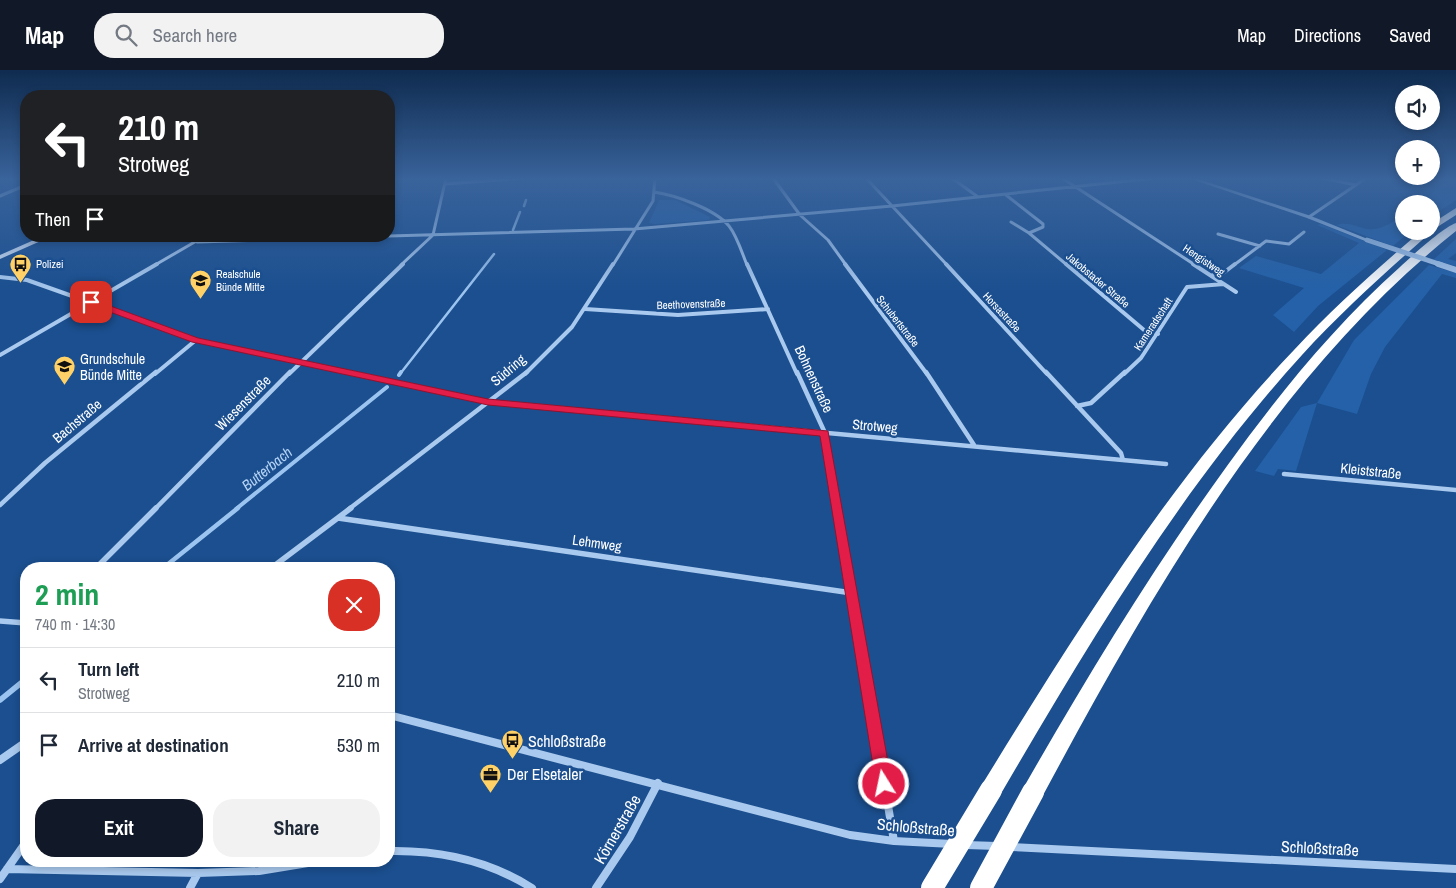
<!DOCTYPE html>
<meta charset="utf-8">
<style>
body{margin:0;font-family:"Archivo Narrow",sans-serif;background:#f2f2f3;color:#1f2937;height:100vh;display:flex;flex-direction:column;font-size:19px;white-space:nowrap}
*{box-sizing:border-box;margin:0}
p{font-size:16px;color:#747a83}
.icon{flex:none;width:28px;height:28px;fill:none;stroke:currentColor;stroke-width:2;stroke-linecap:round;stroke-linejoin:round}
.map{position:relative;flex:1;overflow:hidden}
.details{position:absolute;left:20px;top:492px;width:375px;height:305px;display:flex;flex-direction:column;background:#fff;border-radius:20px;box-shadow:0 2px 8px #0003}
.details>*{flex:none}
.banner{position:absolute;left:20px;top:20px;width:375px;height:152px;border-radius:20px;box-shadow:0 2px 8px #0003;background:#202124;color:#fff;overflow:hidden}
.fabs{position:absolute;left:1395px;top:15px;display:grid;gap:10px}
.fabs a{display:grid;place-items:center;width:45px;height:45px;border-radius:50%;background:#fff;box-shadow:0 2px 8px #0003;font-size:25px}
.pin{position:absolute;display:grid;place-items:center;width:42px;height:42px;color:#fff;margin:-21px;border-radius:10px;box-shadow:0 2px 8px #0006}
.me{position:absolute;width:55px;margin:-28px;rotate:350deg;stroke-linejoin:round;filter:drop-shadow(0 0 4px #0008)}
.turn{display:flex;align-items:center;gap:18px;height:105px;padding:0 15px;font-size:22px}
.turn .icon{width:65px;height:65px;stroke-width:2.5}
.turn b{display:block;font-size:35px;line-height:42px}
.then{display:flex;align-items:center;height:48px;padding:0 15px;background:#0003;gap:10px;font-size:19px}
.round{display:grid;place-items:center;flex:none;width:52px;height:52px;border-radius:20px;background:#f2f2f3}
.summary{display:flex;align-items:center;justify-content:space-between;height:85px;padding:0 15px}
h1{font-size:30px;font-weight:700;line-height:38px;color:#1e9e55}
.action{display:flex;gap:10px;margin-top:auto;padding:10px 15px}
.action a{flex:1;height:58px;border-radius:20px;background:#111827;color:#fff;font-size:20px;font-weight:700;line-height:58px;text-align:center}
.action a+a{background:#f2f2f3;color:#1f2937}
ul{padding:0;list-style:none}
li{display:flex;align-items:center;gap:15px;height:65px;padding:0 15px;border-top:1px solid #e0e1e3}
li div{flex:1}
li b{display:block;font-size:19px}
li em{font-style:normal}
header{display:flex;align-items:center;gap:30px;box-sizing:border-box;height:70px;padding:0 25px;background:#111827;color:#fff}
header strong{font-size:24px}
nav{display:flex;gap:28px;margin-inline-start:auto;font-size:18px}
.search{width:350px;height:45px;background:#f2f2f3;display:flex;align-items:center;gap:12px;box-sizing:border-box;padding:0 18px;border-radius:20px;color:#747a83;font-size:19px}
.map>svg:first-child{display:block}
.green{fill:#2461a8}
.lines{fill:none;stroke-linecap:round;stroke-linejoin:round}
.stream-far3{stroke:#9cc4f0;stroke-width:2.5}
.stream-far2{stroke:#9cc4f0;stroke-width:4}
.stream-far1{stroke:#9cc4f0;stroke-width:4.5}
.stream{stroke:#9cc4f0;stroke-width:5.5}
.minor-far4{stroke:#a9c9ee;stroke-width:3}
.minor-far3{stroke:#a9c9ee;stroke-width:4}
.minor-far2{stroke:#a9c9ee;stroke-width:4.5}
.minor-far1{stroke:#a9c9ee;stroke-width:5.5}
.minor{stroke:#a9c9ee;stroke-width:8}
.tertiary{fill:#a9c9ee;fill-rule:evenodd}
.secondary{fill:#d6e6fa;fill-rule:evenodd}
.motorway{fill:#fff;fill-rule:evenodd}
.tertiary-bridge-far1{stroke:#a9c9ee;stroke-width:5}
.tertiary-bridge{stroke:#a9c9ee;stroke-width:6}
.motorway-bridge{stroke:#fff;stroke-width:22}
.route{fill:#e11d48;stroke:#92132f}
.labels{text-anchor:middle;stroke-width:5;stroke-linejoin:round;paint-order:stroke}
.far-street-label{font-size:11px;fill:#fff;stroke:#1b4f8f}
.far-poi-label{font-size:11px;fill:#fff;stroke:#1b4f8f;text-anchor:start}
.poi-label{font-size:14px;fill:#fff;stroke:#1b4f8f;text-anchor:start}
.street-label{font-size:14px;fill:#fff;stroke:#1b4f8f}
.water-label{font-size:15px;font-style:italic;fill:#b5d3f5;stroke:#1b4f8f}
.near-poi-label{font-size:16px;fill:#fff;stroke:#1b4f8f;text-anchor:start}
.near-street-label{font-size:16px;fill:#fff;stroke:#1b4f8f}
</style>
<header>
<strong>Map</strong>
<div class="search"><svg class="icon" aria-label="search" viewBox="0 0 24 24"><circle cx="10" cy="10" r="6"/><path d="M15 15l6 6"/></svg>Search here</div>
<nav><a>Map</a><a>Directions</a><a>Saved</a></nav>
</header>
<div class="map">
<svg width="1456" height="818" viewBox="0 0 1456 818">
<rect width="100%" height="100%" fill="#1b4f8f"/>
<path class="green" d="M1456,108V130L1431,147V134H1418L1444,114Z
M659,130H675L710,147L709,150L655,154L649,153Z
M1404,144V161H1411L1393,176L1336,155C1347,151 1357,157 1367,159C1380,161 1394,152 1404,144Z
M1321,154L1387,180L1318,236L1294,262L1273,245L1304,218L1239,198L1256,186L1321,204L1359,173L1317,155Z
M1456,169V183L1448,189L1456,191V196L1433,190Z
M1429,195L1456,203V208L1442,204L1385,277L1371,304L1357,344L1317,333L1296,401L1278,399L1274,406L1255,401L1301,337L1317,333L1354,270Z"/>
<g class="lines">
<path class="stream-far3" d="M524,136L526,130
M513,160L520,142
M400,304L494,184"/>
<path class="stream-far2" d="M399,305L401,302
M236,439L387,317"/>
<path class="stream-far1" d="M162,499L238,438"/>
<path class="stream" d="M0,630L26,609"/>
<path class="minor-far4" d="M773,108L800,145L828,170L846,195
M866,108L947,195
M952,108L978,127
M1062,108L1195,195
M1322,108L1356,115
M445,114L525,108
M654,122C675,125 715,139 729,156C737,166 742,183 747,195
M1006,125L1043,154V157L1029,163L1067,195
M0,126L26,115
M1309,147L1366,108
M1011,152L1029,163
M1218,164L1260,176
M389,166L634,159L892,136L1156,108
M197,172L386,166
M155,195L205,166
M401,195L433,165L446,108
M613,195L653,131L655,108
M1234,195L1266,171L1289,174L1304,162"/>
<path class="minor-far3" d="M747,194L797,304
M845,194L927,304
M946,194L1047,304
M1066,194L1144,260L1158,264
M1193,194L1236,222
M1213,205L1222,204L1235,194
M0,207L27,210L196,270L354,304
M585,239L678,245L768,239
M0,285L157,194
M155,304L196,270
M289,304L403,194
M525,304L572,257L613,194
M1124,304L1141,288L1187,217L1224,214"/>
<path class="minor-far2" d="M348,302L488,332L1166,394
M797,302L825,363L838,439
M926,302L974,375
M1046,302L1121,383L1123,390
M1077,336L1091,333L1125,302
M1284,404L1456,420
M0,435L45,393L156,302
M155,439L290,302
M349,439L527,302"/>
<path class="minor-far1" d="M838,438L866,608
M338,448L852,523
M95,499L156,438
M270,499L351,438
M0,551L26,553"/>
<path class="minor" d="M866,606L894,771
M389,645L850,765L894,771L952,774
M0,690L26,672
M966,775L997,776
M1011,777L1456,799
M389,781C441,780 488,790 532,818
M7,799L198,803L190,818
M198,803L259,801L320,791
M0,809L26,772
M596,818L630,767L658,713"/>
<path class="tertiary" d="M1188,108H1195L1311,146L1370,170L1365,171L1307,148Z"/>
<path class="secondary" d="M43,166H52L0,189V185Z"/>
<path class="motorway" d="M1456,138V145L1431,161H1432L1430,163C1386,202 1342,241 1302,285C1181,418 1089,573 999,727L991,730L983,727L980,720L983,713C1076,562 1171,409 1294,280C1334,237 1377,199 1421,161H1431V154Z
M1456,153V161C1273,307 1150,526 1041,729L1033,732L1025,729L1022,722L1025,715C1088,605 1153,498 1227,396C1278,325 1334,256 1400,197C1412,186 1442,158 1456,153Z"/>
<path class="tertiary-bridge-far1" d="M1367,170L1442,195"/>
<path class="tertiary-bridge" d="M1438,194L1456,200"/>
<path class="motorway-bridge" d="M932,818L991,720
M981,818L1033,722"/>
</g>
<linearGradient id="sky" x2="0" y2="1"><stop stop-color="#0f2b4f"/><stop offset="0.49" stop-color="#39639b"/><stop offset="1" stop-color="#39639b" stop-opacity="0"/></linearGradient>
<rect width="1456" height="222" fill="url(#sky)"/>
<path class="route" d="M88,230H94L198,268L488,329L828,361L892,714L890,719L884,722L878,719L876,714L820,366L488,335L192,272L88,234Z"/>
<defs>
<symbol id="bus-pin" viewBox="-11 -11 22 30"><path d="M0 17L-7.5 6A9.5 9.5 0 1 1 7.5 6Z" fill="#ffd166" stroke="#1b4f8f"/><path d="M-5-6H5V4H4V6H2V4H-2V6H-4V4H-5ZM-3.5-4V0h7V-4ZM-3.5 1.2v1.5H-2V1.2ZM2 1.2v1.5H3.5V1.2Z" fill="#111"/></symbol>
<symbol id="school-pin" viewBox="-11 -11 22 30"><path d="M0 17L-7.5 6A9.5 9.5 0 1 1 7.5 6Z" fill="#ffd166" stroke="#1b4f8f"/><path d="M0-5L7-2L0 1L-7-2ZM-4 1L0 2.5L4 1V4Q0 6-4 4Z" fill="#111"/></symbol>
<symbol id="office-pin" viewBox="-11 -11 22 30"><path d="M0 17L-7.5 6A9.5 9.5 0 1 1 7.5 6Z" fill="#ffd166" stroke="#1b4f8f"/><path d="M-6-3h4V-5.5h4V-3h4V5H-6ZM-1-4.5V-3h2v-1.5ZM-6 0V1H6V0Z" fill="#111"/></symbol>
</defs>
<g fill-rule="evenodd">
<use href="#bus-pin" x="8" y="182" width="25" height="34"/>
<use href="#school-pin" x="188" y="198" width="25" height="34"/>
<use href="#school-pin" x="52" y="284" width="25" height="34"/>
<use href="#bus-pin" x="500" y="658" width="25" height="34"/>
<use href="#office-pin" x="478" y="692" width="25" height="34"/>
</g>
<g class="labels">
<g class="far-street-label">
<text transform="translate(1204 190) rotate(34)" y="4">Hengistweg</text>
<text transform="translate(1098 210) rotate(40)" y="4">Jakobstader Straße</text>
<text transform="translate(691 234) rotate(-2)" y="4">Beethovenstraße</text>
<text transform="translate(1002 242) rotate(47)" y="4">Horsastraße</text>
<text transform="translate(898 251) rotate(52)" y="4">Schubertstraße</text>
<text transform="translate(1153 254) rotate(-57)" y="4">Kameradschaft</text>
</g>
<g class="far-poi-label">
<text x="36" y="198">Polizei</text>
<text x="216" y="208">Realschule<tspan x="216" dy="13">Bünde Mitte</tspan></text>
</g>
<g class="poi-label">
<text x="80" y="294">Grundschule<tspan x="80" dy="16">Bünde Mitte</tspan></text>
</g>
<g class="street-label">
<text transform="translate(508 300) rotate(-40)" y="5">Südring</text>
<text transform="translate(814 309) rotate(65)" y="5">Bohnenstraße</text>
<text transform="translate(243 333) rotate(-45)" y="5">Wiesenstraße</text>
<text transform="translate(77 351) rotate(-40)" y="5">Bachstraße</text>
<text transform="translate(875 356) rotate(5)" y="5">Strotweg</text>
<text transform="translate(1371 401) rotate(6)" y="5">Kleiststraße</text>
<text transform="translate(597 473) rotate(8)" y="5">Lehmweg</text>
</g>
<g class="water-label">
<text transform="translate(267 399) rotate(-39)" y="5">Butterbach</text>
</g>
<g class="near-poi-label">
<text x="528" y="677">Schloßstraße</text>
<text x="507" y="710">Der Elsetaler</text>
</g>
<g class="near-street-label">
<text transform="translate(916 757) rotate(5)" y="6">Schloßstraße</text>
<text transform="translate(617 759) rotate(-60)" y="6">Körnerstraße</text>
<text transform="translate(1320 778) rotate(3)" y="6">Schloßstraße</text>
</g>
</g>
</svg>
<div class="fabs">
<a><svg class="icon" aria-label="sound" viewBox="0 0 24 24"><path d="M4 9h4l5-4v14l-5-4H4zM17 9q2 3 0 6"/></svg></a>
<a>+</a>
<a>−</a>
</div>
<div class="pin" style="left:91px;top:232px;background:#d93025"><svg class="icon" aria-label="arrive" viewBox="0 0 24 24"><path d="M6 21V4h12l-3 4 3 4H6"/></svg></div>
<svg class="me" style="left:884px;top:714px" viewBox="-20 -20 40 40"><circle r="17" fill="#e11d48" stroke="#fff" stroke-width="3"/><path d="M0-11L8 9 0 5-8 9z" fill="#fff"/></svg>
<div class="banner">
<div class="turn"><svg class="icon" aria-label="left" viewBox="0 0 24 24"><path d="M17 20v-9H6M10 6l-5 5 5 5"/></svg><div><b>210 m</b>Strotweg</div></div>
<div class="then">Then<svg class="icon" aria-label="arrive" viewBox="0 0 24 24"><path d="M6 21V4h12l-3 4 3 4H6"/></svg></div>
</div>
<section class="details">
<div class="summary"><div><h1>2 min</h1><p>740 m · 14:30</p></div><a class="round" style="background:#d93025;color:#fff"><svg class="icon" aria-label="close" viewBox="0 0 24 24"><path d="M6 6l12 12M18 6L6 18"/></svg></a></div>
<ul>
<li><svg class="icon" aria-label="left" viewBox="0 0 24 24"><path d="M17 20v-9H6M10 6l-5 5 5 5"/></svg><div><b>Turn left</b><p>Strotweg</p></div><em>210 m</em></li>
<li><svg class="icon" aria-label="arrive" viewBox="0 0 24 24"><path d="M6 21V4h12l-3 4 3 4H6"/></svg><div><b>Arrive at destination</b></div><em>530 m</em></li>
</ul>
<div class="action"><a>Exit</a><a>Share</a></div>
</section>
</div>
